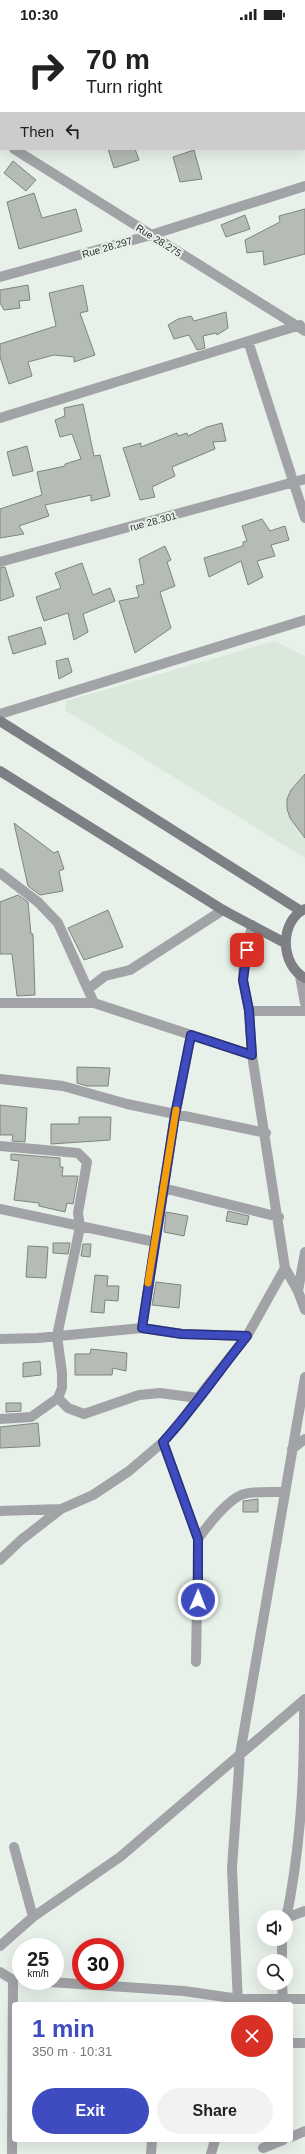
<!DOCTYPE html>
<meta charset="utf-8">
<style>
body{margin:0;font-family:Helvetica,sans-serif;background:#f2f2f2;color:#222;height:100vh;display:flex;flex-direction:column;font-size:15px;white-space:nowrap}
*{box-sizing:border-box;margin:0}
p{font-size:13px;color:#767676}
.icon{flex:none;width:22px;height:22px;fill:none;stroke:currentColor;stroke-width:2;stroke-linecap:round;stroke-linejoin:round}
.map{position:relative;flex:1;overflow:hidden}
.details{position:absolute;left:12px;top:1974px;width:281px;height:140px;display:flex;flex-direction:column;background:#fff;border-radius:4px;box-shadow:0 4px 16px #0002}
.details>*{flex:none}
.guide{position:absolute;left:0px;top:0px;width:305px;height:122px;box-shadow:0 4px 16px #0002;background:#fff;color:#222;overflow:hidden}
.controls{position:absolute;left:257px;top:1882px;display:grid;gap:8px}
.controls a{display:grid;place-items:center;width:36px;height:36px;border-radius:50%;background:#fff;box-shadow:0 4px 16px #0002;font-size:20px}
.speed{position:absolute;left:12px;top:1910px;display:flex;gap:8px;font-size:20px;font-weight:700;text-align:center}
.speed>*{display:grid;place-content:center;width:52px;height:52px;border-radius:50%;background:#fff;box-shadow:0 4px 16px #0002;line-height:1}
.speed small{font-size:10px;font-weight:400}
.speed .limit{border:6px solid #d22;background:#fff;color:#111}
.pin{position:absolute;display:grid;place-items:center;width:34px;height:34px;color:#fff;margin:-17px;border-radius:8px;box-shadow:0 2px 6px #0006}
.me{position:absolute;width:44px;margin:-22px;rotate:1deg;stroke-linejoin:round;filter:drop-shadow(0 0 3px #0008)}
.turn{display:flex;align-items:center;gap:14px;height:84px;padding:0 20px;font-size:18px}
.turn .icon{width:52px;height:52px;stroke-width:2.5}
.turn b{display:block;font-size:28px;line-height:34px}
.then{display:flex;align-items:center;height:38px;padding:0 20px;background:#0003;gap:8px;font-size:15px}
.round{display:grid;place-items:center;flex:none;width:42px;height:42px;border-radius:21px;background:#f2f2f2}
.head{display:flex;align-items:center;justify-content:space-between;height:68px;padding:0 20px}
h1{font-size:24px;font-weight:800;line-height:30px;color:#3e4cbf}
.button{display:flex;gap:8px;margin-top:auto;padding:8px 20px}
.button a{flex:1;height:46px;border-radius:24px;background:#3e4cbf;color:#fff;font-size:16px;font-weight:800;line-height:46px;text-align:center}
.button a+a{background:#f2f2f2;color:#222}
.status{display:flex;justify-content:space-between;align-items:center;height:28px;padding:0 20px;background:#fff;direction:ltr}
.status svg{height:11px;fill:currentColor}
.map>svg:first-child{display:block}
.built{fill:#d9e8db}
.building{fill:#b4bcb5;stroke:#7e857f}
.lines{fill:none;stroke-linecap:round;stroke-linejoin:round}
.street{stroke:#a1a3a7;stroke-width:10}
.secondary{stroke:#7d7f84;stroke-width:10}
.route-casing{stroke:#28317c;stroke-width:10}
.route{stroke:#3e4cbf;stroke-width:7}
.slow{stroke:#f59e0b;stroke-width:7}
.labels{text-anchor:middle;stroke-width:4;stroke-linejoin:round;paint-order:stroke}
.street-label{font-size:10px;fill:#2c2f2c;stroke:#e7f0e9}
</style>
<div class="status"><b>10:30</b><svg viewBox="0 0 49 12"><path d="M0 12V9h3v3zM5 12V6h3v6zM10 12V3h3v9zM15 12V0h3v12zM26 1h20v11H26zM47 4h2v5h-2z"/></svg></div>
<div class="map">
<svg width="305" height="2126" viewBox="0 0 305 2126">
<rect width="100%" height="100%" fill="#e7f0e9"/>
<path class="built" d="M275,613L305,628V830L65,682L66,673Z"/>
<path class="building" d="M108,121H135L139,132L114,140Z
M194,122L202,151L180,154L173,129Z
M13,133L36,152L26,163L4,145Z
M34,165L42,190L76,181L82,203L19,221L7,174Z
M305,181V226L264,237L263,223L247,225L245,212L280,194L279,188Z
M245,187L250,201L226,209L221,197Z
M28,257L30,272L19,273L20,280L4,282L0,275V262Z
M83,257L88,283L80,285L95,327L74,334V329L54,327L28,334L32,348L9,356L0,329V316L56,298L49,265Z
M226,284L228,300L217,307L216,305L203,308L205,320L197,322L189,307L174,311L168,297L178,291L191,288L194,293Z
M83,376L94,428L100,427L110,468L91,473V467L45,477L49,488L19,498L24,506L0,510V481L42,467L37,444L65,438V436L81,431L72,406L60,409L55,392L65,388L64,380Z
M222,395L226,413L213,414L215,421L172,439L175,448L152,459L155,469L140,472L123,420L141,415V419L177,405L178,408L187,405L188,408L207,399Z
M27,418L33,443L13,448L7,424Z
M262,491L270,503L285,498L289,512L271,517L275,528L257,533L263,549L248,557L241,533L209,549L204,530L243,518V514L247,513L242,498Z
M165,518L171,532L167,534L175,558L160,564L171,600L135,625L119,573L139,569L136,558L144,556L139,531Z
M82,535L93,567L110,560L115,573L83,586L88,604L74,612L68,585L44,593L36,569L61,560L55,545Z
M5,539L14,568L0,573V540Z
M41,599L46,616L13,626L8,609Z
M68,630L72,644L59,651L56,633Z
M305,746V810L290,790L287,781V771L291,762Z
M14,795L54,825L58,823L64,841L59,843L63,863L40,867L28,858Z
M18,867L28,874L31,906H33L35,967L17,968L12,926H0V874Z
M108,882L123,919L84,932L68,900Z
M77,1039L110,1040L108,1058H87L77,1055Z
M0,1077L27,1080L25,1114L12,1113L13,1107H0Z
M79,1089H111L110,1112L51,1116V1096H79Z
M11,1126L60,1130V1139H63L62,1148H78L73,1176L67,1175L65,1184L39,1178V1175L14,1172L19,1133L11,1132Z
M228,1183L249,1188L247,1197L226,1193Z
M166,1184L188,1188L184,1208L164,1204Z
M53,1215H70L68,1226L53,1225Z
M83,1216H91L90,1229L81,1228Z
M28,1218L48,1219L46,1250L26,1249Z
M95,1247L108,1248L107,1258H119L118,1273L105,1272L104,1285L91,1284Z
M156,1254L181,1257L179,1280L152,1277Z
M91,1321L127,1325L126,1343L113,1340L112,1347H75V1326H90Z
M40,1333L41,1347L23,1349V1335Z
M6,1375H21V1383L6,1384Z
M38,1395L40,1418L0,1420V1399Z
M258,1471V1484H243V1473Z"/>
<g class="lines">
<path class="street" d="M304,10H305
M0,97H1
M0,112L1,113
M14,121L305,303
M0,249L151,207L305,158
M248,313L305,490
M0,390L300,297
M0,534L305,451
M0,686L305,592
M0,845L38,874L58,895L94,975
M252,897L244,934L243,953L249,983L252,1027L285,1240L298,1263
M300,948L305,975
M88,961L105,948L130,942L223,882
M0,975H94L252,1027
M249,983H305
M0,1051L63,1058L127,1076L266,1105
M0,1118L78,1125L87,1134L78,1185L80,1199L57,1308L62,1345V1360L58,1370L31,1389L0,1391
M163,1160L279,1189
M0,1181L155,1214
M305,1224L298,1263L305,1282
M142,1300L175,1087L191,1007
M0,1311L38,1310L142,1300L182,1306L247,1308
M58,1370L68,1380L84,1386L139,1367L160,1365L198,1370
M163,1414L198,1511
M292,1421L305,1411
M0,1483L61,1481
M0,1532L21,1512L61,1481L93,1467L129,1443L163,1414L180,1395L207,1358L247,1308L285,1240
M196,1634L198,1511C207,1498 229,1470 244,1466C257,1463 271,1464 284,1464
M14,1819L33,1889
M286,1890L305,1883
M286,1891C301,1819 305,1746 304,1672
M0,1918L33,1889L120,1829L305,1671
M282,1933V1911
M0,1944L13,1952L12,2126
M35,1953L184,1963L239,1971H305
M282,1955L283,1975
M238,1976L232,1840L240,1726L305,1349
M291,2015H305
M291,2109L305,2103
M263,2120L283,2112
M151,2126L152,2112
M211,2126L215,2112"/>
<path class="secondary" d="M0,693L301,883
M0,743L223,882L285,915
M305,881C279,893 280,937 305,950"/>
</g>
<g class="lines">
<defs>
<path id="route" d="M198,1572V1511L163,1414C193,1381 219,1343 247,1308L182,1306L142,1300L175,1087L191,1007L252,1027L249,982L243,952L247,922"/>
</defs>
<use href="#route" class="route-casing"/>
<use href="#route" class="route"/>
<path class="slow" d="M148,1255L176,1082"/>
</g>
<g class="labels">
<g class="street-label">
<text transform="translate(159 212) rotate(32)" y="4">Rue 28.275</text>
<text transform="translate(107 219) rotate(-16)" y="4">Rue 28.297</text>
<text transform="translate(153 493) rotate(-15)" y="4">rue 28.301</text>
</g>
</g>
</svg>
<div class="controls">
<a><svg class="icon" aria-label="sound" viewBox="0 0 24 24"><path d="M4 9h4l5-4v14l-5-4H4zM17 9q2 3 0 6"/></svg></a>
<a><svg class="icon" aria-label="search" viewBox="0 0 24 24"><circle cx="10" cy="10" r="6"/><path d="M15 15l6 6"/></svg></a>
</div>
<div class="speed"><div>25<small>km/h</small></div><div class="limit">30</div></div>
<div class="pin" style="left:247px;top:922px;background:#d93025"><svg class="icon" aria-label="arrive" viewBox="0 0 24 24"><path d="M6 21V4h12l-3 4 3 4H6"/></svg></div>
<svg class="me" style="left:198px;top:1572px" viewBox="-20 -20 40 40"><circle r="17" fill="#3e4cbf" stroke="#fff" stroke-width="3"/><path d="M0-11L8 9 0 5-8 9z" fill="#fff"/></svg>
<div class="guide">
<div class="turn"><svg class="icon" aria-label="right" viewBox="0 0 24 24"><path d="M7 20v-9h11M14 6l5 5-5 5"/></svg><div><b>70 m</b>Turn right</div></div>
<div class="then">Then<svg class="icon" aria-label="left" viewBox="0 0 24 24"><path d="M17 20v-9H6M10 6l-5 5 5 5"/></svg></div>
</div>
<section class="details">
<div class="head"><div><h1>1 min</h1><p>350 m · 10:31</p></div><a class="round" style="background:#d93025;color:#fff"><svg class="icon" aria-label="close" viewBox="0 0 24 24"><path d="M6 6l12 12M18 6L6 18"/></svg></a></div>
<div class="button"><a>Exit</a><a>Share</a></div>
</section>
</div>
